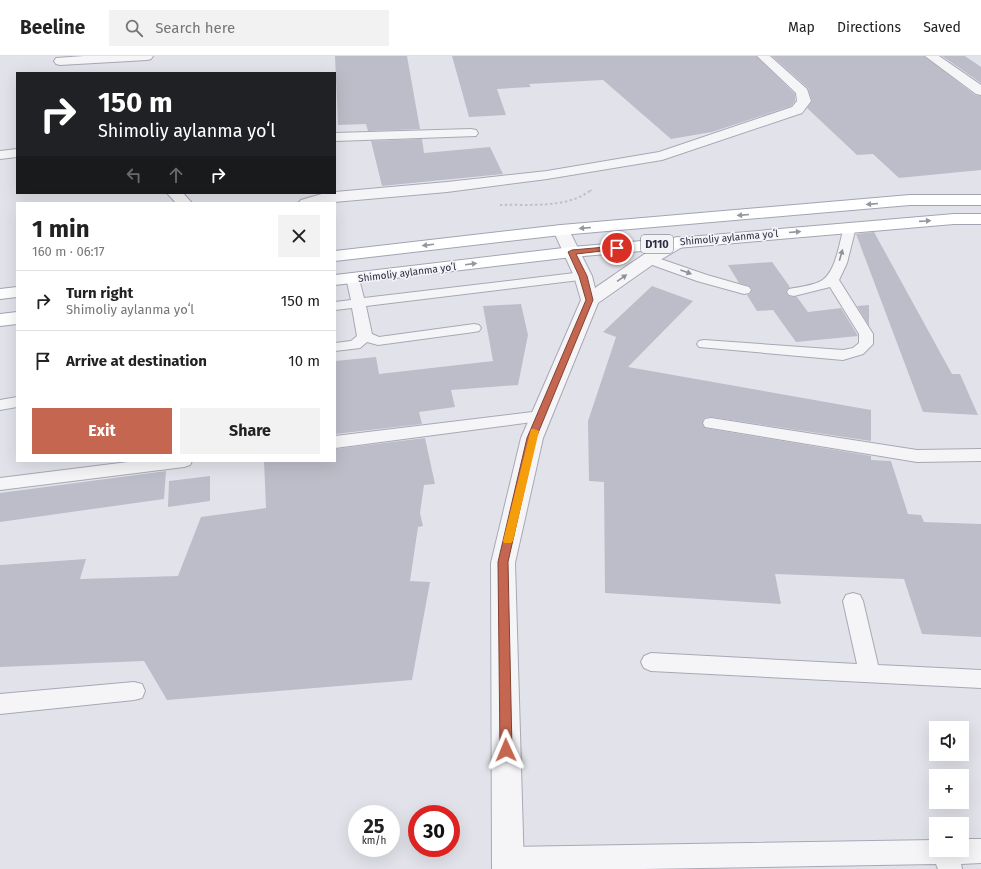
<!DOCTYPE html>
<meta charset="utf-8">
<style>
body{margin:0;font-family:"Fira Sans",sans-serif;background:#f2f2f2;color:#222;height:100vh;display:flex;flex-direction:column;font-size:15px;white-space:nowrap}
*{box-sizing:border-box;margin:0}
p{font-size:13px;color:#767676}
.icon{flex:none;width:22px;height:22px;fill:none;stroke:currentColor;stroke-width:2;stroke-linecap:round;stroke-linejoin:round}
.map{position:relative;flex:1;overflow:hidden}
.side{position:absolute;left:16px;top:146px;width:320px;height:260px;display:flex;flex-direction:column;background:#fff;border-radius:0px;box-shadow:0 4px 16px #0002}
.side>*{flex:none}
.guide{position:absolute;left:16px;top:16px;width:320px;height:122px;border-radius:0px;box-shadow:0 4px 16px #0002;background:#202124;color:#fff;overflow:hidden}
.fabs{position:absolute;left:929px;top:665px;display:grid;gap:8px}
.fabs a{display:grid;place-items:center;width:40px;height:40px;border-radius:0px;background:#fff;box-shadow:0 4px 16px #0002;font-size:20px}
.speed{position:absolute;left:348px;top:749px;display:flex;gap:8px;font-size:20px;font-weight:700;text-align:center}
.speed>*{display:grid;place-content:center;width:52px;height:52px;border-radius:50%;background:#fff;box-shadow:0 4px 16px #0002;line-height:1}
.speed small{font-size:10px;font-weight:400}
.speed .limit{border:6px solid #d22;background:#fff;color:#111}
.pin{position:absolute;display:grid;place-items:center;width:34px;height:34px;color:#fff;margin:-17px;border:2px solid #fff;border-radius:50%;box-shadow:0 1px 4px #0007}
.me{position:absolute;width:44px;margin:-22px;rotate:359deg;stroke-linejoin:round;filter:drop-shadow(0 0 3px #0008)}
.turn{display:flex;align-items:center;gap:14px;height:84px;padding:0 16px;font-size:18px}
.turn .icon{width:52px;height:52px;stroke-width:2.5}
.turn b{display:block;font-size:28px;line-height:34px}
.lanes{display:flex;align-items:center;height:38px;padding:0 16px;background:#0003;justify-content:center;gap:20px;direction:ltr}
.lanes .off{opacity:.35}
.round{display:grid;place-items:center;flex:none;width:42px;height:42px;border-radius:0px;background:#f2f2f2}
.head{display:flex;align-items:center;justify-content:space-between;height:68px;padding:0 16px}
h1{font-size:24px;font-weight:700;line-height:30px}
.cta{display:flex;gap:8px;margin-top:auto;padding:8px 16px}
.cta a{flex:1;height:46px;border-radius:0px;background:#c56651;color:#fff;font-size:16px;font-weight:700;line-height:46px;text-align:center}
.cta a+a{background:#f2f2f2;color:#222}
ul{padding:0;list-style:none}
li{display:flex;align-items:center;gap:12px;height:60px;padding:0 16px;border-top:1px solid #e0e0e0}
li div{flex:1}
li b{display:block;font-size:15px}
li em{font-style:normal}
header{display:flex;align-items:center;gap:24px;box-sizing:border-box;height:56px;padding:0 20px;background:#fff;border-bottom:1px solid #e0e0e0}
header strong{font-size:19px}
nav{display:flex;gap:22px;margin-inline-start:auto;font-size:14px}
.search{width:280px;height:36px;background:#f2f2f2;display:flex;align-items:center;gap:10px;box-sizing:border-box;padding:0 14px;border-radius:0px;color:#767676;font-size:15px}
.map>svg:first-child{display:block}
.building{fill:#bdbdc9}
.lines{fill:none;stroke-linecap:round;stroke-linejoin:round}
.service-casing{stroke:#a7a8b4;stroke-width:2}
.minor-casing{stroke:#a7a8b4;stroke-width:2}
.primary-casing{stroke:#a2a4b4;stroke-width:2}
.path-far1{stroke:#c0c1c8;stroke-width:1.5;stroke-dasharray:2 2;stroke-linecap:butt}
.path{stroke:#c0c1c8;stroke-width:2;stroke-dasharray:2.5 2.5;stroke-linecap:butt}
.service{fill:#f5f5f8;fill-rule:evenodd}
.minor{fill:#f5f5f8;fill-rule:evenodd}
.primary{fill:#fff;fill-rule:evenodd}
.oneway{fill:#9596a0}
.oneway2{fill:#90909c}
.route{fill:#c56651;stroke:#804235}
.slow{fill:#f59e0b}
.labels{text-anchor:middle;stroke-width:3.5;stroke-linejoin:round;paint-order:stroke}
.far-street-label{font-size:10px;fill:#2b2c40;stroke:#f2f2f7}
.shield{fill:#f2f2f7;stroke:#676777;stroke-width:1}
.shield-label{font-size:11px;font-weight:bold;fill:#2b2c40}
</style>
<header>
<strong>Beeline</strong>
<div class="search"><svg class="icon" aria-label="search" viewBox="0 0 24 24"><circle cx="10" cy="10" r="6"/><path d="M15 15l6 6"/></svg>Search here</div>
<nav><a>Map</a><a>Directions</a><a>Saved</a></nav>
</header>
<div class="map">
<svg width="981" height="813" viewBox="0 0 981 813">
<rect width="100%" height="100%" fill="#e2e3ea"/>
<path class="building" d="M335,0H407L420,73L368,75L366,68L338,69Z
M452,0H756L795,38V45L791,50L712,76L671,83L603,24L529,28L531,31L497,33L506,59L469,61Z
M772,0H924L975,39L981,40V114L899,122L873,98L857,99L807,52L812,45L808,32Z
M942,0H965L981,11V27Z
M422,83L424,97L490,91L503,118L382,130L371,85Z
M874,176L952,318H960L978,359L923,356L856,178Z
M772,206L790,231L786,235L788,240L797,241L808,256L841,252L858,280L796,286L773,254L757,255L747,239L750,238L752,233L749,230L739,227L728,209Z
M652,230L693,245L628,311L871,354V385L711,361L704,362L702,368L705,372L871,400V404L891,405L908,458L921,459L924,466L981,468V581L922,578L904,523L775,518L781,548L605,537L604,426L589,425L588,365L616,281L603,276Z
M521,248L528,279L518,329L451,334L455,351L419,356L422,368L335,378V305L376,301L379,318L493,305L483,250Z
M869,249V270L857,250Z
M425,382L435,428L424,429L420,457L423,470L418,471L410,525L430,526L412,624L167,644L144,605L0,611V509L86,503L80,523L178,520L201,461L266,452L264,405H335V393Z
M166,415L164,443L0,466V437Z
M210,420V445L168,451L169,425Z"/>
<g class="lines">
<defs>
<path id="service" d="M850,167L854,168L856,171L847,207L839,224L873,278V288L863,298L843,304L699,291L697,288L699,285L704,284L843,294L853,292L859,287V278L830,231L794,240L789,239L787,236L789,233C799,231 810,230 819,226C836,219 839,187 844,171L846,168Z
M649,199L707,219L749,231L751,234L749,237L744,238L697,225L644,206L642,203L644,200Z
M583,216L588,217L590,220L588,223L366,250L372,278L379,281L474,268L479,269L481,272L479,275L474,276L378,289L367,286L360,292L335,295V287L351,285L357,280L352,252L335,254V246L351,244L346,222L348,219H358L364,242Z
M17,341V351L0,354V344Z
M541,355L547,356L549,360L547,364L335,392V380Z
M711,362L917,394L981,393V405L917,406L705,371L703,367L705,363Z
M136,405H192L190,409L184,411L0,434V422Z
M853,537L860,539L863,545L878,609L981,614V632L651,615L644,612L641,606L644,600L651,597L857,608L843,545L846,539Z
M134,626L142,628L145,635L142,642L134,644L0,658V638Z
M962,783H981V807L961,808L962,813H938L936,808L643,813H502L499,812L496,803L499,794L508,791L936,784V794H962Z"/>
<path id="minor" d="M84,0H153L151,3L147,4L60,9L56,8L54,5L56,2Z
M757,0H770L807,33L811,45L802,57L662,104L547,123L447,136L323,147H298L301,144L325,137H335V136L447,126L547,115L659,96L792,51L797,45L796,37Z
M925,0H939L981,29V39L976,38Z
M471,73L476,74L478,77L476,80L335,85V77Z
M17,93V101L0,103V95Z
M167,137H183L192,147H176Z
M561,169L567,171L569,174L592,220L595,232C609,223 665,181 678,181C678,181 683,182 684,182L686,186L684,190L655,207L598,247L543,382L515,507L524,813H492L491,507L521,382L581,244L574,220L553,174L555,171Z"/>
<path id="primary" d="M910,139H981V149H910L561,179L335,205V195L561,169Z
M954,158H981V168H954L572,201L335,229V219L572,191Z
M17,231V241L0,243V233Z
M17,256V268L0,270V258Z"/>
</defs>
<use href="#service" class="service-casing"/>
<use href="#minor" class="minor-casing"/>
<use href="#primary" class="primary-casing"/>
<path class="path-far1" d="M590,135L593,133"/>
<path class="path" d="M500,149C529,148 567,153 591,134"/>
<use href="#service" class="service"/>
<use href="#minor" class="minor"/>
<use href="#primary" class="primary"/>
</g>
<defs><path id="oneway-solid" d="M-6-.8H1V-3.2L6.5 0L1 3.2V.8H-6Z"/></defs>
<g class="oneway">
<use href="#oneway-solid" transform="translate(872 148) rotate(175)"/>
<use href="#oneway-solid" transform="translate(743 159) rotate(175)"/>
<use href="#oneway-solid" transform="translate(925 165) rotate(-4)"/>
<use href="#oneway-solid" transform="translate(585 172) rotate(175)"/>
<use href="#oneway-solid" transform="translate(795 176) rotate(-5)"/>
<use href="#oneway-solid" transform="translate(428 189) rotate(173)"/>
<use href="#oneway-solid" transform="translate(471 208) rotate(-7)"/>
</g>
<g class="oneway2">
<use href="#oneway-solid" transform="translate(841 199) rotate(-74)"/>
<use href="#oneway-solid" transform="translate(686 216) rotate(20)"/>
<use href="#oneway-solid" transform="translate(622 222) rotate(-35)"/>
</g>
<path class="route" d="M617,190L621,192L620,193L576,198L587,220L593,244L536,382L508,506L512,694L511,698L506,700L502,698L500,694L498,506L527,382L586,244L579,220L568,196L572,194Z"/>
<path class="slow" d="M531,373H534L539,375L513,485L511,487H504L503,485Z"/>
<g class="labels">
<g class="far-street-label">
<text transform="translate(729 181) rotate(-5)" y="4">Shimoliy aylanma yoʻl</text>
<text transform="translate(407 216) rotate(-7)" y="4">Shimoliy aylanma yoʻl</text>
</g>
<rect class="shield" x="641" y="179" width="32" height="18" rx="3"/>
<g class="shield-label">
<text x="657" y="192">D110</text>
</g>
</g>
</svg>
<div class="fabs">
<a><svg class="icon" aria-label="sound" viewBox="0 0 24 24"><path d="M4 9h4l5-4v14l-5-4H4zM17 9q2 3 0 6"/></svg></a>
<a>+</a>
<a>−</a>
</div>
<div class="speed"><div>25<small>km/h</small></div><div class="limit">30</div></div>
<div class="pin" style="left:617px;top:192px;background:#d93025"><svg class="icon" aria-label="arrive" viewBox="0 0 24 24"><path d="M6 21V4h12l-3 4 3 4H6"/></svg></div>
<svg class="me" style="left:506px;top:694px" viewBox="-20 -20 40 40"><path d="M0-17L14 15 0 8-14 15z" fill="#c56651" stroke="#fff" stroke-width="4"/></svg>
<div class="guide">
<div class="turn"><svg class="icon" aria-label="right" viewBox="0 0 24 24"><path d="M7 20v-9h11M14 6l5 5-5 5"/></svg><div><b>150 m</b>Shimoliy aylanma yoʻl</div></div>
<div class="lanes"><svg class="icon off" aria-label="left" viewBox="0 0 24 24"><path d="M17 20v-9H6M10 6l-5 5 5 5"/></svg><svg class="icon off" aria-label="ahead" viewBox="0 0 24 24"><path d="M12 20V5M6 11l6-6 6 6"/></svg><svg class="icon" aria-label="right" viewBox="0 0 24 24"><path d="M7 20v-9h11M14 6l5 5-5 5"/></svg></div>
</div>
<section class="side">
<div class="head"><div><h1>1 min</h1><p>160 m · 06:17</p></div><a class="round"><svg class="icon" aria-label="close" viewBox="0 0 24 24"><path d="M6 6l12 12M18 6L6 18"/></svg></a></div>
<ul>
<li><svg class="icon" aria-label="right" viewBox="0 0 24 24"><path d="M7 20v-9h11M14 6l5 5-5 5"/></svg><div><b>Turn right</b><p>Shimoliy aylanma yoʻl</p></div><em>150 m</em></li>
<li><svg class="icon" aria-label="arrive" viewBox="0 0 24 24"><path d="M6 21V4h12l-3 4 3 4H6"/></svg><div><b>Arrive at destination</b></div><em>10 m</em></li>
</ul>
<div class="cta"><a>Exit</a><a>Share</a></div>
</section>
</div>
